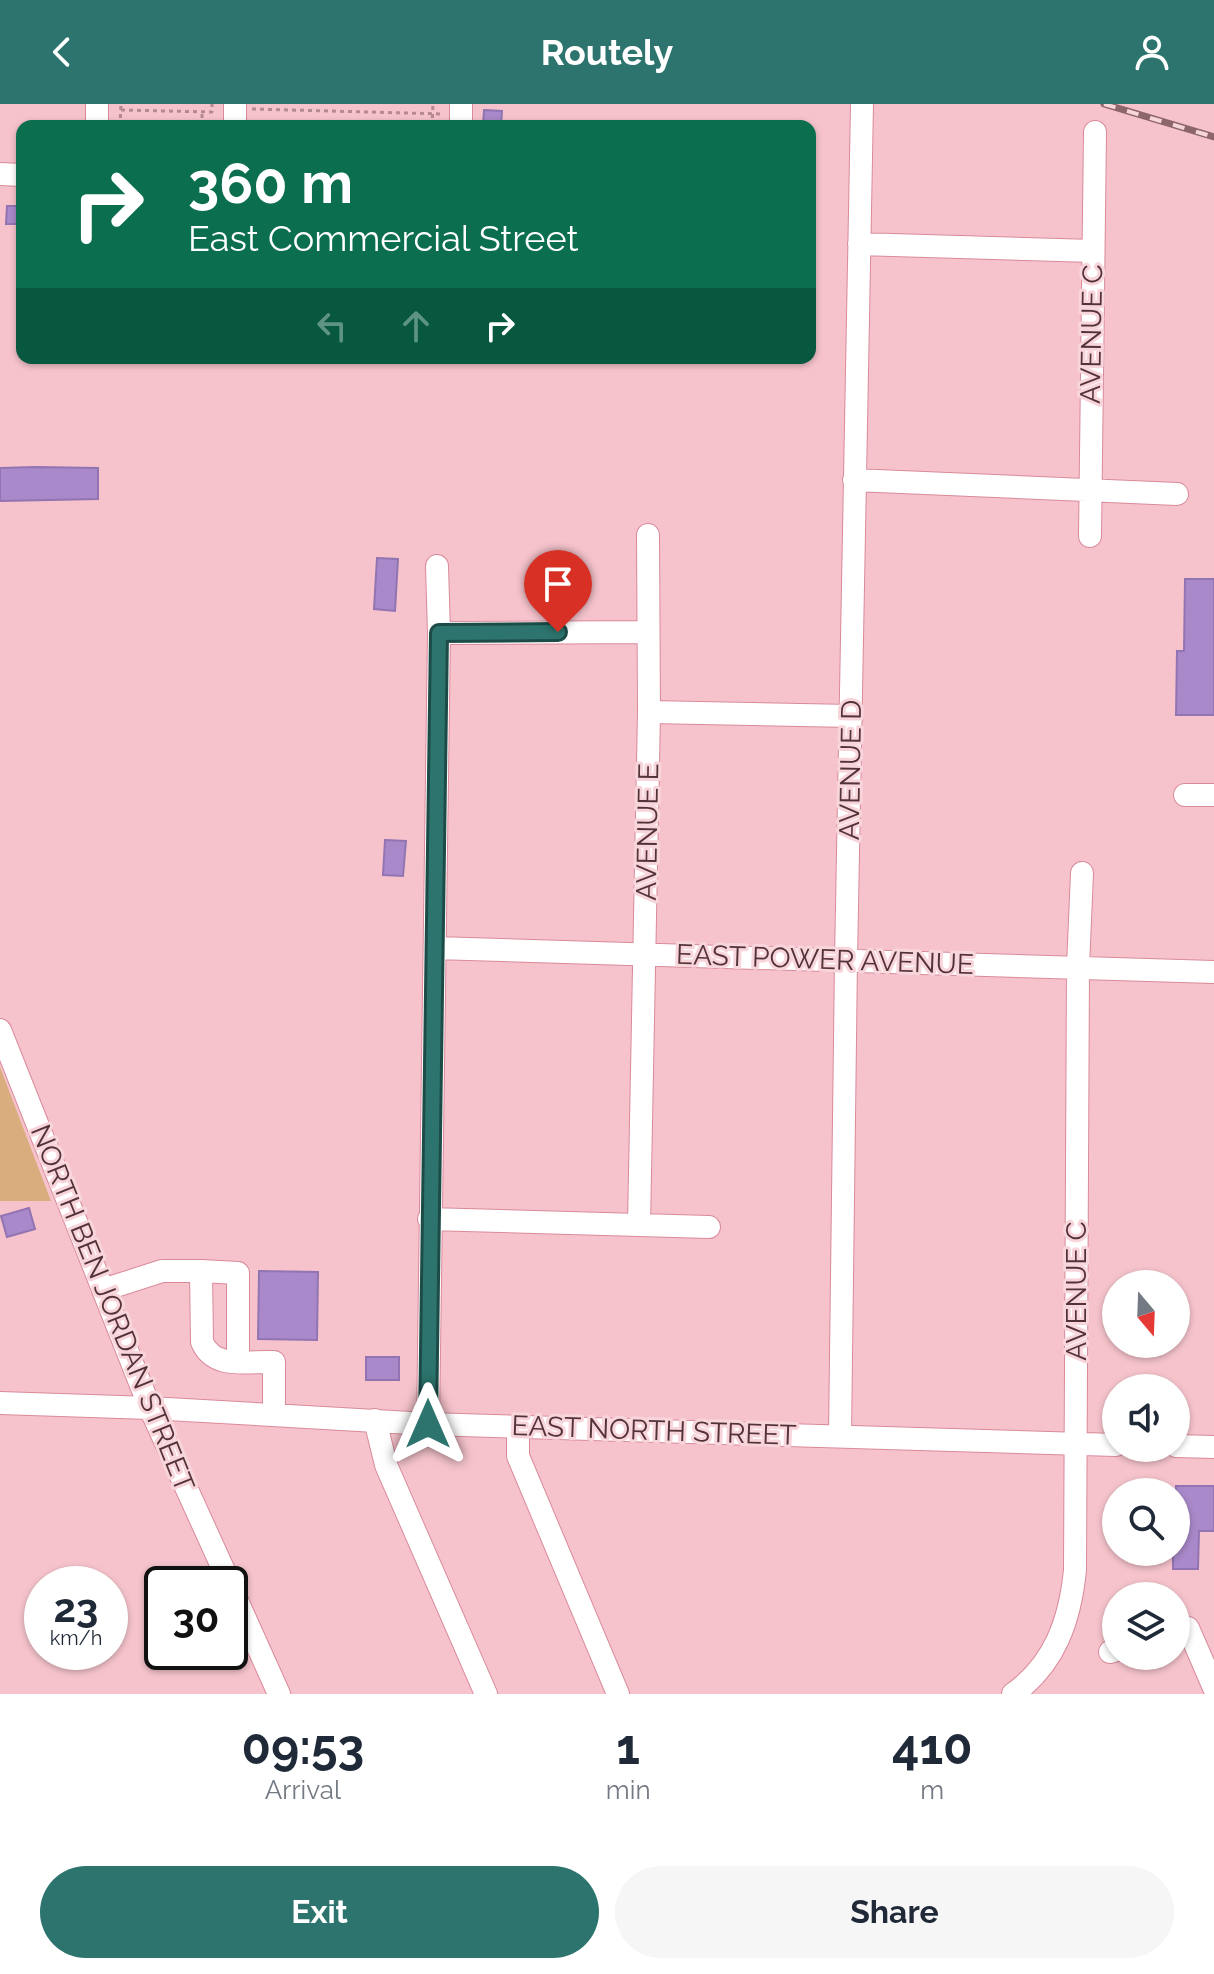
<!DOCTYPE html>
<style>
body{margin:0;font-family:Raleway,sans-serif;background:#f6f6f7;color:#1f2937;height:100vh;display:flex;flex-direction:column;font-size:30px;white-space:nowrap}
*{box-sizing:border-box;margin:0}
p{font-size:26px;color:#747a83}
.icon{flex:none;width:44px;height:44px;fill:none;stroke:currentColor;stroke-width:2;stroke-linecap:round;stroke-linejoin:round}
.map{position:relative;height:1590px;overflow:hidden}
.drawer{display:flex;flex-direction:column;background:#fff;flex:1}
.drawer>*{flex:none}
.guide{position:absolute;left:16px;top:16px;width:800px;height:244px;border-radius:16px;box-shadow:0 2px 6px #0004;background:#0b6e4f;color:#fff;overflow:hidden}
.needle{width:52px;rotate:161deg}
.buttons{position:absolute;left:1102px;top:1166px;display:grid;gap:16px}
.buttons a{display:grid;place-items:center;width:88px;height:88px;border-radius:50%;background:#fff;box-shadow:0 2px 6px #0004;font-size:40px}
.speed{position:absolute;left:24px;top:1462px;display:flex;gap:16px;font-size:40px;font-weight:700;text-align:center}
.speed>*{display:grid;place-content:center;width:104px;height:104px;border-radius:50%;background:#fff;box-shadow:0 2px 6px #0004;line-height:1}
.speed small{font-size:20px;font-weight:400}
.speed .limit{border:4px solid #111;border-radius:12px;background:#fff;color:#111}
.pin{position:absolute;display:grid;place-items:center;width:68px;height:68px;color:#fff;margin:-82px -34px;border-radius:50% 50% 50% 0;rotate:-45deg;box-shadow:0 0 8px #0007}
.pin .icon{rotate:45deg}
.me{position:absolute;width:88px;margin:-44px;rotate:0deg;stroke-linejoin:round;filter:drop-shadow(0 0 6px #0008)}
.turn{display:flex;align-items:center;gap:28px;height:168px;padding:0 40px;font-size:36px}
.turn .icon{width:104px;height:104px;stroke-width:2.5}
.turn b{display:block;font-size:56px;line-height:68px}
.lanes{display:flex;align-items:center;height:76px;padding:0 40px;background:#0003;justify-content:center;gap:40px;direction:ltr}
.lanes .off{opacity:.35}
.eta{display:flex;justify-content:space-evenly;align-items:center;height:136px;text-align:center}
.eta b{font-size:48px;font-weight:700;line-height:56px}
.primary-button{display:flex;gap:16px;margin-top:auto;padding:16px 40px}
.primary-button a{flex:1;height:92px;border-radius:48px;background:#2c746d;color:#fff;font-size:32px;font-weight:700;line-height:92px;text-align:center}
.primary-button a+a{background:#f6f6f7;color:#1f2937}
header{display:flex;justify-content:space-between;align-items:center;height:104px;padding:0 40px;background:#2c746d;color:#fff;font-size:36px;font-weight:700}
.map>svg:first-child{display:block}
.green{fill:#daad7f}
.building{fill:#a989c9;stroke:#9374b2;stroke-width:2}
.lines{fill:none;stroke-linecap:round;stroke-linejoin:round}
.minor-casing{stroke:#d98a9a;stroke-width:24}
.path{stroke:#b58991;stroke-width:3;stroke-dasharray:4 4;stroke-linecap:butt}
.minor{stroke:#fff;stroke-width:22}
.rail-casing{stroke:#8d666d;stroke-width:7}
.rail{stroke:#f8d5db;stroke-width:4;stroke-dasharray:12;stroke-linecap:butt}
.route-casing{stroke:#1d4b47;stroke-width:20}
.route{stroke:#2c746d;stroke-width:14}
.labels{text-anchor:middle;stroke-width:6;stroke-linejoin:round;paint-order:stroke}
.street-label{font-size:28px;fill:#533238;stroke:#f8d5db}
</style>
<header><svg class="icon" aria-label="back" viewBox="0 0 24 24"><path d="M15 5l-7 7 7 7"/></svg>Routely<svg class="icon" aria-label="person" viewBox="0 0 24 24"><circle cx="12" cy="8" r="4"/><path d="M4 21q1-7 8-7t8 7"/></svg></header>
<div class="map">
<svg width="1214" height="1590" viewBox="0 0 1214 1590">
<rect width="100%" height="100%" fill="#f6c3cc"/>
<path class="green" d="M0,963L51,1097H0Z"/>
<path class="building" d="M484,6L502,7L501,22H483Z
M7,102H22V120H6Z
M35,363L98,364V395L0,397V364Z
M377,454L398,455L395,507L374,505Z
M1185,475H1214V611H1176L1177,547H1184Z
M385,736L406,737L403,772L383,771Z
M29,1104L35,1125L7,1133L1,1112Z
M259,1167L318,1168L317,1236L258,1235Z
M366,1253H399V1276H366Z
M1176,1382H1214V1427H1199L1198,1465H1173V1448H1176Z"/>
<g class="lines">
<defs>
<path id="minor" d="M97,22V0
M235,22V0
M461,22V0
M0,70L22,71
M859,140L1093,147
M854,376L1177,390
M1090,432L1095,28
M439,529L648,528
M649,608L852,612
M1185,691H1214
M435,844L1214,868
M0,926L150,1304L230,1480
M429,1115L709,1123
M639,1121L649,608L648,431
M201,1167L238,1169V1257
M103,1186L162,1167H201L202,1238C214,1266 247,1257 274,1258V1311
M0,1299L150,1304L428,1320L1116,1341
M375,1316L386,1361L486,1590
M428,1320L439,529L437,462
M518,1322V1352L618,1590
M840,1332L846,856L862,0
M1176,1342L1214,1343
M230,1481L279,1590
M1176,1528L1188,1524L1214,1584
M1110,1548L1116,1546
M1013,1590C1055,1560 1070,1516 1075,1466L1078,863L1082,769"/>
</defs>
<use href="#minor" class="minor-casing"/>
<path class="path" d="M252,5L444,10
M121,6L212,8V0
M120,22L121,0
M202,22V8
M432,22L433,0"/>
<use href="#minor" class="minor"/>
<defs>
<path id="rail" d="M1104,0L1214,33"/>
</defs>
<use href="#rail" class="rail-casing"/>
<use href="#rail" class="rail"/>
</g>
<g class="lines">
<defs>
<path id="route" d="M428,1320L439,529L558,528"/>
</defs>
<use href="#route" class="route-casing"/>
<use href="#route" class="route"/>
</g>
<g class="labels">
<g class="street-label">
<text transform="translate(1091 230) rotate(-89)" y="10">AVENUE C</text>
<text transform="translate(850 666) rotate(-89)" y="10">AVENUE D</text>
<text transform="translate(647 728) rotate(-89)" y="10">AVENUE E</text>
<text transform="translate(825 855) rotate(2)" y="10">EAST POWER AVENUE</text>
<text transform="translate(1076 1187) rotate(-90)" y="10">AVENUE C</text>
<text transform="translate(113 1204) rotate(68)" y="10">NORTH BEN JORDAN STREET</text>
<text transform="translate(654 1326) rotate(2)" y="10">EAST NORTH STREET</text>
</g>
</g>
</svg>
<div class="buttons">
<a><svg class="needle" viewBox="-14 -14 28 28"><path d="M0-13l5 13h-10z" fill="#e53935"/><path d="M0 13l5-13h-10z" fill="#747a83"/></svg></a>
<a><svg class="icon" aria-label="sound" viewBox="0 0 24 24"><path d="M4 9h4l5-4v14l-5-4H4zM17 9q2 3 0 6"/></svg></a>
<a><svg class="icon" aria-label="search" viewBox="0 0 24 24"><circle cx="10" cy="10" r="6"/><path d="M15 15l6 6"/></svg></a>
<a><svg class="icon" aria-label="layers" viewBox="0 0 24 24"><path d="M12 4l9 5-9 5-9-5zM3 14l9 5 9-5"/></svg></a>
</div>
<div class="speed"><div>23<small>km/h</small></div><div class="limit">30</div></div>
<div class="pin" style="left:558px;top:528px;background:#d93025"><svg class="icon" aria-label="arrive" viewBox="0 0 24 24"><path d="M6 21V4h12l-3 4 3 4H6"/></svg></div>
<svg class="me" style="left:428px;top:1320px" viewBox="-20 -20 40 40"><path d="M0-17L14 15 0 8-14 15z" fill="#2c746d" stroke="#fff" stroke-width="4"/></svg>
<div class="guide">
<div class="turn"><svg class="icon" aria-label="right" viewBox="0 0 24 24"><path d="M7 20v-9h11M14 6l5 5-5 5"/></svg><div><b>360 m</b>East Commercial Street</div></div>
<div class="lanes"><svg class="icon off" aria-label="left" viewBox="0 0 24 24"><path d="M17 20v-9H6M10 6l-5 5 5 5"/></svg><svg class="icon off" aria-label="ahead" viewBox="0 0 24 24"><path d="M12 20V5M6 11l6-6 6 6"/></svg><svg class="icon" aria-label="right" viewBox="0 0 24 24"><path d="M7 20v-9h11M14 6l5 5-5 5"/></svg></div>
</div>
</div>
<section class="drawer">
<div class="eta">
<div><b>09:53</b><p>Arrival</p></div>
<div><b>1</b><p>min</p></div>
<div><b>410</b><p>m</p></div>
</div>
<div class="primary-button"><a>Exit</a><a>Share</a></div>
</section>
